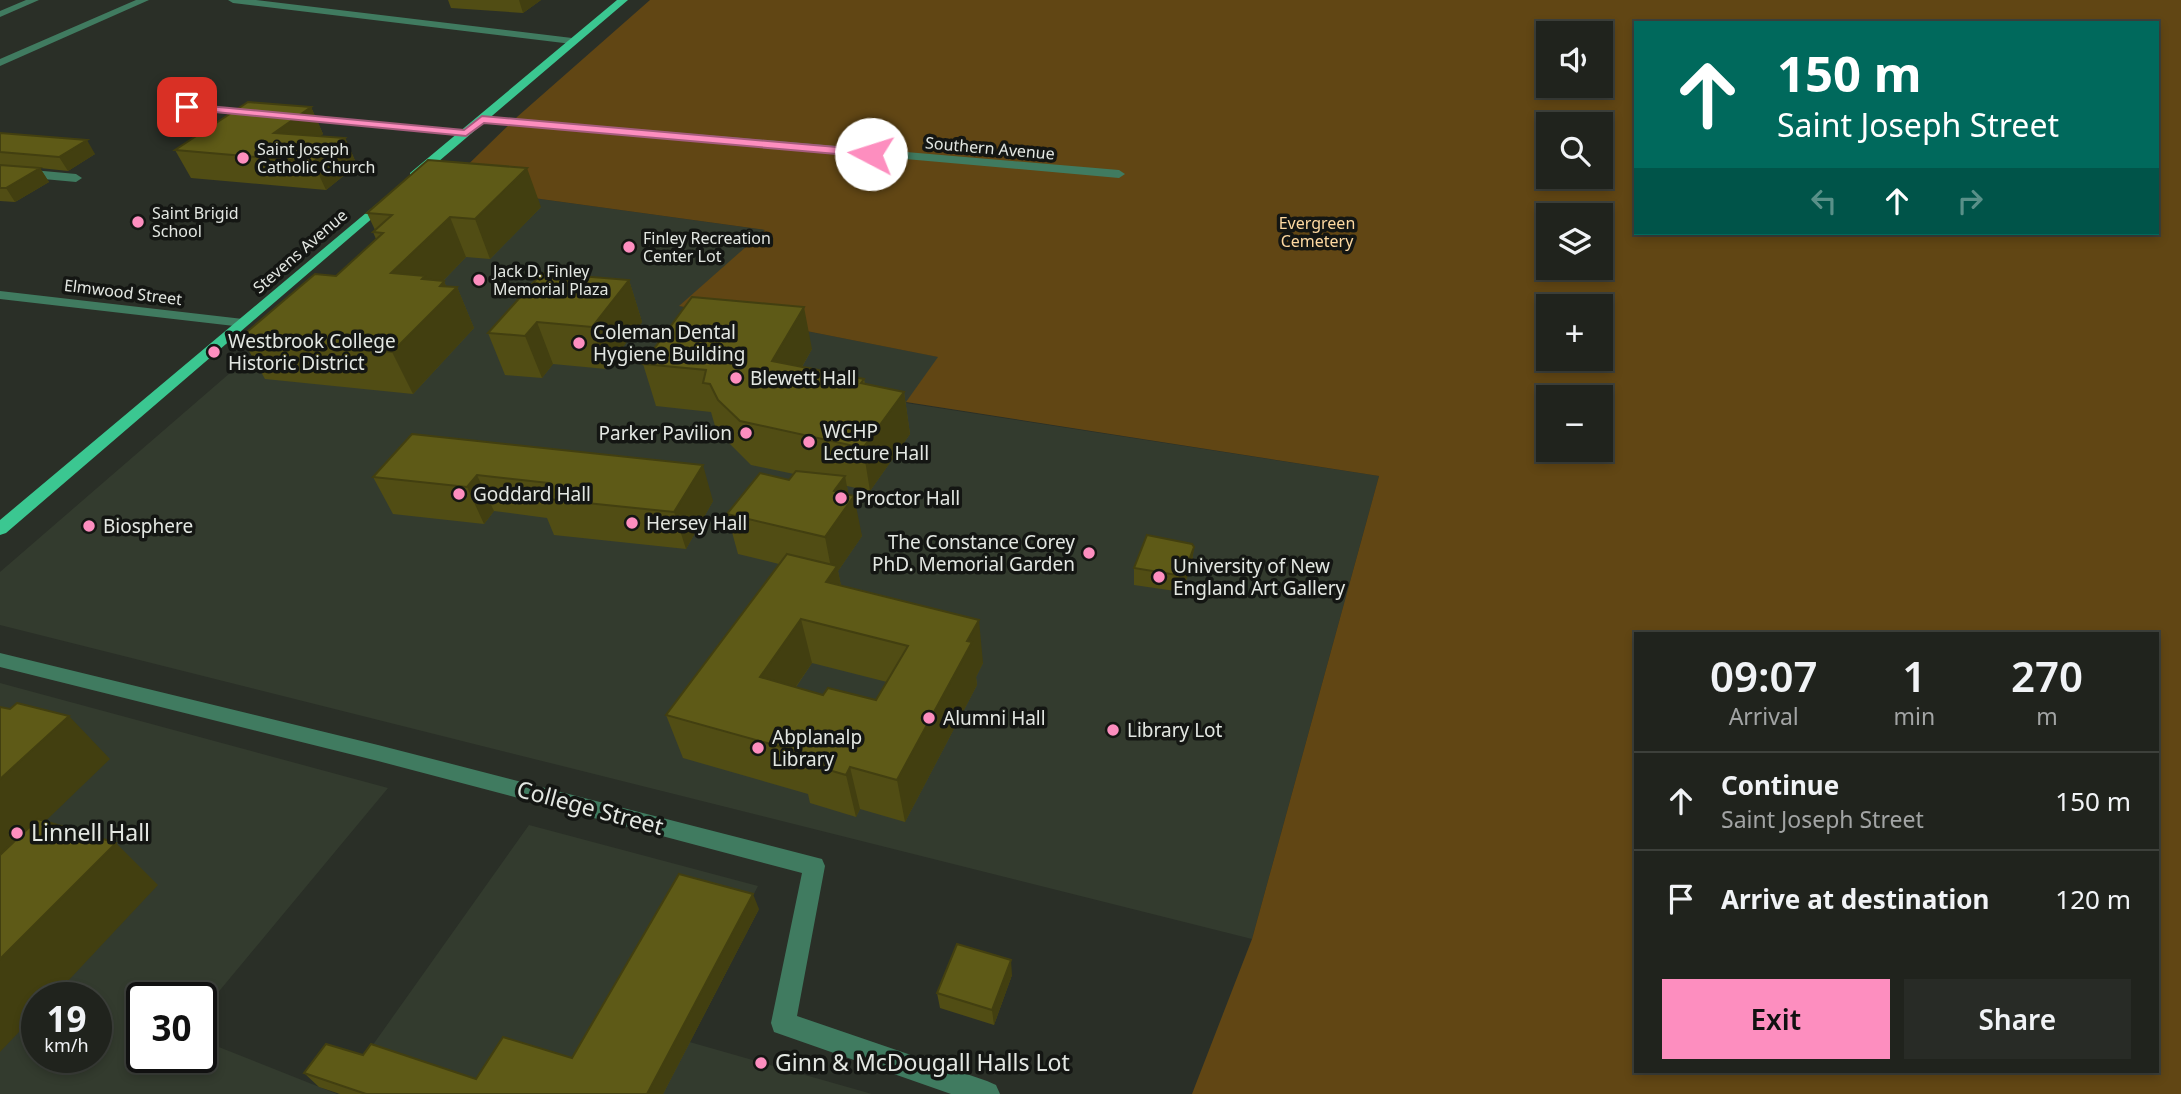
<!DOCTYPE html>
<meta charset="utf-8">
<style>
body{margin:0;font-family:"Noto Sans",sans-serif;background:#282b26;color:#f1f3f6;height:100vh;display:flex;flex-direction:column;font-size:26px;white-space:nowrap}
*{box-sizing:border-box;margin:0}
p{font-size:23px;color:#a2a4a4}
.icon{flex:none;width:38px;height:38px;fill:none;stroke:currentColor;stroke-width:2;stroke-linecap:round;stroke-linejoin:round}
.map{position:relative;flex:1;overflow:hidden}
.details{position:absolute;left:1634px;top:632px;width:525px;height:441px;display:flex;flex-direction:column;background:#20231d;border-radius:0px;box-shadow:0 4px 10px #0003,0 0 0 2px #3d403b}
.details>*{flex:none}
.guide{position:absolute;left:1634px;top:21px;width:525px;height:214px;border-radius:0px;box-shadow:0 4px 10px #0003,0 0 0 2px #3d403b;background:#00695c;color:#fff;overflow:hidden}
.tools{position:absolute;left:1536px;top:21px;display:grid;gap:14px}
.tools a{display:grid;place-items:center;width:77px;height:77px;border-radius:0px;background:#20231d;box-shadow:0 4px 10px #0003,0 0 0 2px #3d403b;font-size:35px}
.speed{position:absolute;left:21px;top:982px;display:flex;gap:14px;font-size:35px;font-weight:700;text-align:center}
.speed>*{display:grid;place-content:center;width:91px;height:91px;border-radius:50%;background:#20231d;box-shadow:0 4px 10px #0003,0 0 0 2px #3d403b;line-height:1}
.speed small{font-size:18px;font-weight:400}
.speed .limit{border:4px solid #111;border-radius:10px;background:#fff;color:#111}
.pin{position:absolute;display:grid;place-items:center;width:60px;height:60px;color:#fff;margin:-30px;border-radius:14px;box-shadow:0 4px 10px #0006}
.me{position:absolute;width:77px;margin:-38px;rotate:275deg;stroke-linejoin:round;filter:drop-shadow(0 0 5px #0008)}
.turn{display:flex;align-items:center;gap:24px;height:147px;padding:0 28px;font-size:32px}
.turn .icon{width:91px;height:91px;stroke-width:2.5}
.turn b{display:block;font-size:49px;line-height:60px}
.lanes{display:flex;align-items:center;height:66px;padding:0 28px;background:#0003;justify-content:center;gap:35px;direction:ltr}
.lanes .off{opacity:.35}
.eta{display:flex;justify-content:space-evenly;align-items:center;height:119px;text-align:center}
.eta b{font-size:42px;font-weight:600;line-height:49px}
.cta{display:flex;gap:14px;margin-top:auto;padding:14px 28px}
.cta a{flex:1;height:80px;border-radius:0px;background:#fd8ebf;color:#111;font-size:28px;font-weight:600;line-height:80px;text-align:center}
.cta a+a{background:#282b26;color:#f1f3f6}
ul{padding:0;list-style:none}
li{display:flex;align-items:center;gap:21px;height:98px;padding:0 28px;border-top:2px solid #3d403b}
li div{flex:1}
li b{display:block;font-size:26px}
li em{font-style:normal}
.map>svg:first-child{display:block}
.built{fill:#333b2e;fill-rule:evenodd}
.green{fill:#614614;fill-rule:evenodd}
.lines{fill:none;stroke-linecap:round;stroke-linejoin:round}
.minor{fill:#407b60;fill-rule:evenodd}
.major{fill:#3bc791;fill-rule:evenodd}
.wall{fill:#514d14;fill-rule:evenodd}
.shaded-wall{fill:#423f10}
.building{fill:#5e5a17;stroke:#423f10;stroke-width:2;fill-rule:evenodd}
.route{fill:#fd8ebf;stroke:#a45c7c;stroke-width:2}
.poi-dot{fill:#fd8ebf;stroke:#141613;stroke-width:2.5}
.labels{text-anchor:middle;stroke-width:7;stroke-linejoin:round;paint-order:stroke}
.far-street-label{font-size:16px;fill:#e3e7e2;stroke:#141613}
.far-poi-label{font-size:16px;fill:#e3e7e2;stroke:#141613;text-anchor:start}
.far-park-label{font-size:16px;fill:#fed9a1;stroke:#141613}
.poi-label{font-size:19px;fill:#e3e7e2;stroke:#141613;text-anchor:start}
.near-street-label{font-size:23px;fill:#e3e7e2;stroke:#141613}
.near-poi-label{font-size:23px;fill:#e3e7e2;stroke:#141613;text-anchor:start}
</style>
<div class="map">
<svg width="2181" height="1094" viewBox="0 0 2181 1094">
<rect width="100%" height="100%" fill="#2a2f27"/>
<path class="built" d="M446,186L766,230L680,306L939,357L906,403L1379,476L1252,939L0,625V572Z
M0,683L388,788L201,1013V998H142V1057H201V1040L337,1094H0ZM37,998H96V1057H37Z
M529,825L758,886L679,1039L872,1094H338Z"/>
<path class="green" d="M650,0H2181V1094H1192L1252,939L1379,476L906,402L938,357L679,306L765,230L446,186L517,117ZM1636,23H2158V233H1636ZM1549,33H1601V86H1549ZM1549,124H1601V177H1549ZM1549,215H1601V268H1549ZM1549,306H1601V359H1549ZM1549,397H1601V450H1549ZM1636,634H2158V1071H1636Z"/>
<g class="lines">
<path class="minor" d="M26,0H39L0,17V11Z
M136,0H149L0,66V59Z
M228,0H256L572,38L577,41L572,44L233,3Z
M187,104L257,110L262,113L257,116L183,109L182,107Z
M295,114L466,130L472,133L466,136L291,119V115Z
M482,116L1119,170L1125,174L1119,178L478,121V117Z
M0,167L76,174L82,178L76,182L0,175Z
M0,291L243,319L250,323L243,327L0,299Z
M0,653L378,745L822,859L825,866L797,1016L987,1081L996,1085L1000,1094H951L774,1032L771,1023L802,873L378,761L0,667Z"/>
<path class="major" d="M617,0H628L418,179H410V173Z
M385,197L391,201L389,204L6,533L0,535V520Z"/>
</g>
<path class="wall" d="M448,0H541L523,13L451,8Z
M311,107L323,134L320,136L345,138L357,165L326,190L191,178L175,150Z
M0,133L95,154L68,171L40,168L49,182L15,202L0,201Z
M541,207L490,259L466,257L443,281H444L446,286L457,287L474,328L413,394L265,379L241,337L336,276L376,239L373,232L375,230L367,213Z
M629,280L642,322L606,369L553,364L542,378L505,375L488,333Z
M812,349L802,367L864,379L865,384L904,392L910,434L870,491L847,486L848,494L862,536L838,571L841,586L983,663L976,677L977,685L905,822L860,809L856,817L810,803L808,794L683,758L666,715L779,564L738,554L727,514L789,480L794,474L751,465L729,443L722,427L715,426L711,412L656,406L643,364ZM812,663L887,682L876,700L823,695L796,687Z
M412,434L713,501L686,549L554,535L547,518L494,511L484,524L393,514L373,477Z
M1194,547L1192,563L1182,592L1134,585V568Z
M759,909L663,1094H340L319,1087L304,1073L363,1055L476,1079L572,1058Z
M1012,975L994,1025L940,1008L937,993Z"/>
<path class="shaded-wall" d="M519,0H541L523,13Z
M311,107L323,134L288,160L274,133Z
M345,138L357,165L326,190L313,162Z
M87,140L95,154L68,171L59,157Z
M40,168L49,182L15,202L6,188Z
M527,168L541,207L490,259L475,219Z
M450,217L466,257L432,292L444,281L449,294L457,287L474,328L413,394L392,352L391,273Z
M629,280L642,322L606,369L592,327Z
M804,307L812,349L781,403L772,361Z
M537,322L553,364L542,378L525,336Z
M904,392L910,434L870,491L863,448Z
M703,465L713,501L686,549L674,512Z
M477,475L494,511L484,524L467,487Z
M845,476L850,502L854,496L862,536L838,571L846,610L826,582L832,573L825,537L834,491Z
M1194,547L1192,563L1182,592L1183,576Z
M801,619L812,663L772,721L760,677Z
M979,620L983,663L976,677L977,685L905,822L897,780Z
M69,716L110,759L0,865V779Z
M850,767L860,809L856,817L846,775Z
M116,843L158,885L52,998H37V1013L0,1052V959Z
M753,894L759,909L663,1094H647Z
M1011,960L1012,975L994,1025L992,1010Z"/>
<path class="building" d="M248,102L311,107L274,133L345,138L313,162L175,150Z
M0,133L87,140L59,157L0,152Z
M428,160L527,168L475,219L450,217L391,273L425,276L422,279L444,281L440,286L457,287L392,352L241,337L315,274L336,276L383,233L373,232L392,215L367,213Z
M0,165L40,168L6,188H0Z
M542,273L629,280L592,327L537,322L525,336L488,333Z
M692,297L804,307L772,361L864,379L861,383L904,392L863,448L740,421L718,400L710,384L703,383L706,370L643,364Z
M412,434L703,465L674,512L538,498L549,483L477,475L467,487L373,477Z
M796,471L845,476L834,491L854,496L825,537L727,514L760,473L789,480Z
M1147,535L1192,544L1194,547L1183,576L1134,568Z
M787,554L837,566L826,582L979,620L967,641L972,642L897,780L850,767L846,775L798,761L803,753L666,715ZM801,619L908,646L876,700L828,688L823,695L760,677Z
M17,703L69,716L0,779V707L10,709Z
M38,819L116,843L0,959V855Z
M679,874L753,894L647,1094H366L304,1073L326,1044L363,1055L371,1044L476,1079L503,1037L572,1058Z
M957,944L1011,960L992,1010L937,993Z"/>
<path class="route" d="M187,104L464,130L482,116L871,150L876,154L871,157L484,123L466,136L184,109L182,107Z"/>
<g class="poi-dot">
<circle cx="243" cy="158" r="7"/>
<circle cx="138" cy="222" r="7"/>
<circle cx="629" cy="247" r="7"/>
<circle cx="479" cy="280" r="7"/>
<circle cx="579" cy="343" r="7"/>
<circle cx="214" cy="352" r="7"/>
<circle cx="736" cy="378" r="7"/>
<circle cx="746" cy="433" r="7"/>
<circle cx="809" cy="442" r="7"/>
<circle cx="459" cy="494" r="7"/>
<circle cx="841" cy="498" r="7"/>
<circle cx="632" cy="523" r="7"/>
<circle cx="89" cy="526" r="7"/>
<circle cx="1089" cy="553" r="7"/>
<circle cx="1159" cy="577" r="7"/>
<circle cx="929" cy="718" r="7"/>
<circle cx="1113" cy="730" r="7"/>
<circle cx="758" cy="748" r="7"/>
<circle cx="17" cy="833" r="7"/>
<circle cx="761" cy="1063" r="7"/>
</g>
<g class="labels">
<g class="far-street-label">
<text transform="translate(990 148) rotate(5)" y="6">Southern Avenue</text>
<text transform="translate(300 251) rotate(-41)" y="6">Stevens Avenue</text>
<text transform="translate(123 292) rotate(7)" y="6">Elmwood Street</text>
</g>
<g class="far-poi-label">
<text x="257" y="155">Saint Joseph<tspan x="257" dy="18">Catholic Church</tspan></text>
<text x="152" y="219">Saint Brigid<tspan x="152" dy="18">School</tspan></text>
<text x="643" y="244">Finley Recreation<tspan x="643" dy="18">Center Lot</tspan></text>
<text x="493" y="277">Jack D. Finley<tspan x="493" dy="18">Memorial Plaza</tspan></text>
</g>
<g class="far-park-label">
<text x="1317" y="229">Evergreen<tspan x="1317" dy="18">Cemetery</tspan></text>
</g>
<g class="poi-label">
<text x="593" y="339">Coleman Dental<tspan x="593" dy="22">Hygiene Building</tspan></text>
<text x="228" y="348">Westbrook College<tspan x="228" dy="22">Historic District</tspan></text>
<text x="750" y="385">Blewett Hall</text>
<text x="823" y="438">WCHP<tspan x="823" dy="22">Lecture Hall</tspan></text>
<text x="732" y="440" text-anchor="end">Parker Pavilion</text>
<text x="473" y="501">Goddard Hall</text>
<text x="855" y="505">Proctor Hall</text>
<text x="646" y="530">Hersey Hall</text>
<text x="103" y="533">Biosphere</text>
<text x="1075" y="549" text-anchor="end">The Constance Corey<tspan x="1075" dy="22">PhD. Memorial Garden</tspan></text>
<text x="1173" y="573">University of New<tspan x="1173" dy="22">England Art Gallery</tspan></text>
<text x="943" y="725">Alumni Hall</text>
<text x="1127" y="737">Library Lot</text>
<text x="772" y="744">Abplanalp<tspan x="772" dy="22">Library</tspan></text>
</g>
<g class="near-street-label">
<text transform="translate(590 808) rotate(15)" y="8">College Street</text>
</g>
<g class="near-poi-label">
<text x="31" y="841">Linnell Hall</text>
<text x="775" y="1071">Ginn &amp; McDougall Halls Lot</text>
</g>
</g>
</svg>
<div class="tools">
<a><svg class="icon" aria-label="sound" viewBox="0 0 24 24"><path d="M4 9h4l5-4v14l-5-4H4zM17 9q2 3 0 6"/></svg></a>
<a><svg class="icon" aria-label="search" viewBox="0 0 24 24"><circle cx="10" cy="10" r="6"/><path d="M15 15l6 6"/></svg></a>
<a><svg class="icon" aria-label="layers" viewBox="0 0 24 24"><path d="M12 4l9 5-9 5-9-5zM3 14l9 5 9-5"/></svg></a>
<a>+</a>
<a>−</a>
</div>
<div class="speed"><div>19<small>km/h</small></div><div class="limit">30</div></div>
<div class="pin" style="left:187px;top:107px;background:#d93025"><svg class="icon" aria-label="arrive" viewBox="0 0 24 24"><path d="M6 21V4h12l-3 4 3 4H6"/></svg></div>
<svg class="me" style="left:871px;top:154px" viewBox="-20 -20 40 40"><circle r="19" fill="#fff"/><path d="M0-13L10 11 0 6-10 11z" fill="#fd8ebf"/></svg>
<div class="guide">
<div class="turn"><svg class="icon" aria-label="ahead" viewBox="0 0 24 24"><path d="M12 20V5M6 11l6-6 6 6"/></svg><div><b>150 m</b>Saint Joseph Street</div></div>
<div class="lanes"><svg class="icon off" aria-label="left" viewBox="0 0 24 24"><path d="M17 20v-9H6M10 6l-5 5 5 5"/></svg><svg class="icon" aria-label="ahead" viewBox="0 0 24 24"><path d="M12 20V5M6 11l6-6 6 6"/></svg><svg class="icon off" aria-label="right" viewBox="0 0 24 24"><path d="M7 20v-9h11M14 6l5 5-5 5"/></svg></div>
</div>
<section class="details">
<div class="eta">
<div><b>09:07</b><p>Arrival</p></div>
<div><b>1</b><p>min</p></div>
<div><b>270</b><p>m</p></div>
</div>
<ul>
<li><svg class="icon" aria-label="ahead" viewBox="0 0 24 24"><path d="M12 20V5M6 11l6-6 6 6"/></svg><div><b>Continue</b><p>Saint Joseph Street</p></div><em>150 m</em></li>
<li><svg class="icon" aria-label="arrive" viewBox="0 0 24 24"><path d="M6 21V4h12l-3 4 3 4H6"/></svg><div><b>Arrive at destination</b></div><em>120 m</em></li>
</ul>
<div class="cta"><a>Exit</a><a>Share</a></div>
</section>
</div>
